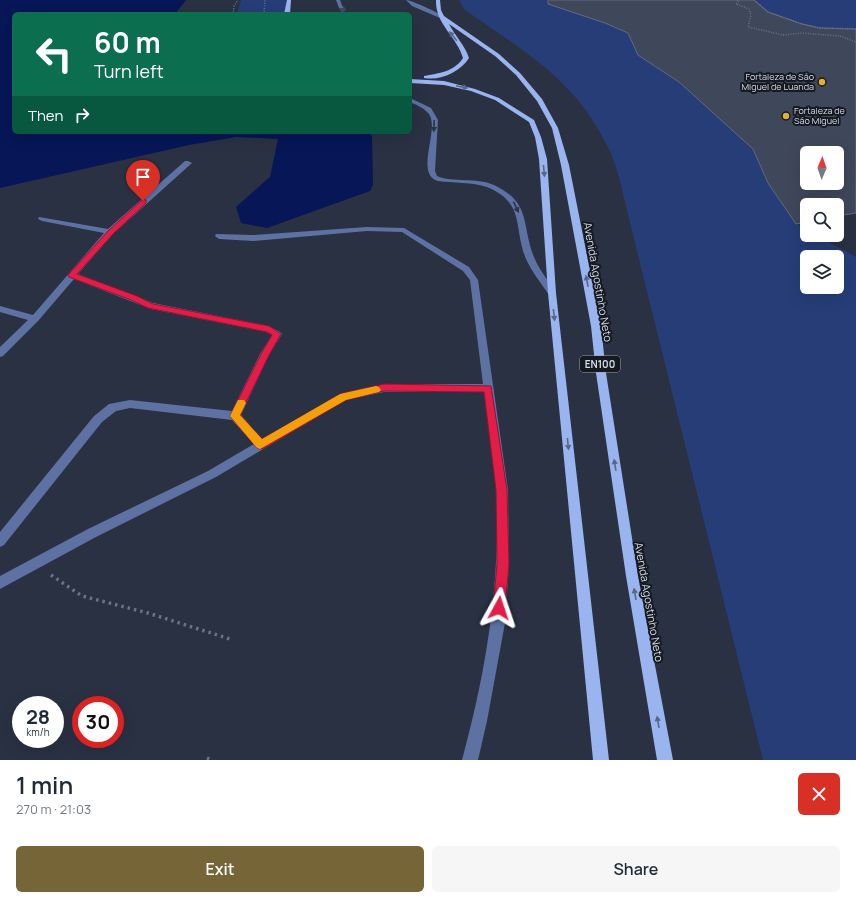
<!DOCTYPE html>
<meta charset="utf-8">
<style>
body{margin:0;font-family:Manrope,sans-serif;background:#f6f6f7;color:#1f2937;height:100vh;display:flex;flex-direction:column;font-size:15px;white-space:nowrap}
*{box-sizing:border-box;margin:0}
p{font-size:13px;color:#747a83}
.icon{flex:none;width:22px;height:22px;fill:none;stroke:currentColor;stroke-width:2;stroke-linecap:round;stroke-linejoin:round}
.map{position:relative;height:760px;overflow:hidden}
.details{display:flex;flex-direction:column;background:#fff;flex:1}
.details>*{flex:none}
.top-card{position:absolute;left:12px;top:12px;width:400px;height:122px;border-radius:6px;box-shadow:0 4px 16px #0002;background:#0b6e4f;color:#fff;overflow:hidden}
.needle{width:26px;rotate:2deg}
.buttons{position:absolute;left:800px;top:146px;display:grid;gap:8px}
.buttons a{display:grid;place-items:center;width:44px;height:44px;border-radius:6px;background:#fff;box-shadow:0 4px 16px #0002;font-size:20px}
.speed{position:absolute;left:12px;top:696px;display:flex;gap:8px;font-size:20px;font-weight:700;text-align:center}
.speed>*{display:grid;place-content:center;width:52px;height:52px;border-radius:50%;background:#fff;box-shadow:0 4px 16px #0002;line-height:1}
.speed small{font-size:10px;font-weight:400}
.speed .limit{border:6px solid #d22;background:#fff;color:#111}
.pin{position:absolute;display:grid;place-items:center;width:34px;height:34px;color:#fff;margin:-41px -17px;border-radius:50% 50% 50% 0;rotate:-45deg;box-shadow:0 0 4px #0007}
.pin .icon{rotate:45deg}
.me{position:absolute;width:44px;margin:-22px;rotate:5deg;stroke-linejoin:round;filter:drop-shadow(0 0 3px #0008)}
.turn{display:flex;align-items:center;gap:14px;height:84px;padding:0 16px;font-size:18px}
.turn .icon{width:52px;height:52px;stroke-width:2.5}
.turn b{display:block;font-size:28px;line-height:34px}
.then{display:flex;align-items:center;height:38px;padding:0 16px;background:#0003;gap:8px;font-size:15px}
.round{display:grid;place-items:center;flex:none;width:42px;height:42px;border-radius:6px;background:#f6f6f7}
.headline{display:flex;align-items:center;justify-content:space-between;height:68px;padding:0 16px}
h1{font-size:24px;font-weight:600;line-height:30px}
.action{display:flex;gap:8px;margin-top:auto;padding:8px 16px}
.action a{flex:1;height:46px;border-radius:6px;background:#766536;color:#fff;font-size:16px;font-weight:600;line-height:46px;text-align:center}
.action a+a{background:#f6f6f7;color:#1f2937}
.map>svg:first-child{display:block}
.green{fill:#263d78;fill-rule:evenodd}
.water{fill:#061657}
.building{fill:#3f475a;stroke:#616b7f;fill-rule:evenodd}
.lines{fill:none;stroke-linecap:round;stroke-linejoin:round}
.minor-tunnel{stroke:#434a5b;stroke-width:5.5;stroke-dasharray:5.5 3;stroke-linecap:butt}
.path-far1{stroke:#6c7382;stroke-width:1.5;stroke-dasharray:1 1.5;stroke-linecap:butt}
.path{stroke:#6c7382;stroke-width:3.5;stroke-dasharray:2.5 4;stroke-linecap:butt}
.minor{fill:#5d72a3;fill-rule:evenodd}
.major{fill:#9ab4f0;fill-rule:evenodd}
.oneway{fill:#586688}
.oneway2{fill:#2b3448}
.route{fill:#e11d48;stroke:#92132f}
.slow{fill:#f59e0b}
.poi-dot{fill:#e0af34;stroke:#151921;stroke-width:1.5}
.labels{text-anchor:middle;stroke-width:4;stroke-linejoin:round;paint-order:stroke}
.far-poi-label{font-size:9px;fill:#d5dbe6;stroke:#151921;text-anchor:end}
.shield{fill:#151921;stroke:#9ba1ab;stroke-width:1}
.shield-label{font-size:10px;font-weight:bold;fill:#d5dbe6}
.street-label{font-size:11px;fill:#d5dbe6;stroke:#151921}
</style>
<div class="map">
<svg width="856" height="760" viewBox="0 0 856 760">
<rect width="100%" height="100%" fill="#293143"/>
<path class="green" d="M241,0H289L287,14H237Z
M459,0H575L605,23L628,33L638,55L679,82L753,149L768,183L796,224L807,230V235H816L856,257V760H763L623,194C620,181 617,168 612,156C609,148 604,141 601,134C569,76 518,47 465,10ZM807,257H837V287H807Z
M754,0H856V29L820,28L802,24L768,12Z"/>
<path class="water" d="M0,0H186L175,14H14V132H368L372,136L373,185L370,191L267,228L241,223L236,207L270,177L278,139L236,137L189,145L0,188Z"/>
<path class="building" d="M548,0H754L768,12L802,24L820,28L856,29V213L837,216V205H807V222L796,224L768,183L753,149L679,82L638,55L628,33L605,23L548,4ZM807,153H837V183H807Z"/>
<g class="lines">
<path class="minor-tunnel" d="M341,7L346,14"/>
<path class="path-far1" d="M737,0L739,1L736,4L749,9L751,15L748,27L783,35L802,33L840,36L856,42
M754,0L768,12L802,24L820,28L856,29
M233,14L234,6L238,0
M264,14L265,0"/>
<path class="path" d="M51,575L82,596L148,613L233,640
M207,758L212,760"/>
<path class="minor" d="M336,0H340L343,8H339Z
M406,0C411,0 439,13 445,17L440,18L412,6Z
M410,98L431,108L438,120L435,171L437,176C452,183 476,177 494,185C532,203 521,225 534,257C539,270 549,281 556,293L555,295H549C541,283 532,272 526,259C513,228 526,203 487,187C472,182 454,183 438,181C414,174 440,130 429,114C424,108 417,105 410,102Z
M185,161H188L192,163L113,234L78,274L153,303L269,326L280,332L282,334L269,355L241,415L262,439L343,393L384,384H483L470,280L463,271L402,232L367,231L253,241L219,239L215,236L216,234L253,235L367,227L404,228L469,267L478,280L508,490L509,564L505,623L487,721L478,760H462C486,672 501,582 496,491C495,458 488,425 484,392H384L346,400L216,477L96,537L0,589V576L88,529L208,471L254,444L232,420L130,408L116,411L102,422L4,545L0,547V532L94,416L109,404L130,400L232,411L260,354L272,335L266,332L151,309L74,279L38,321L3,356L0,357V347L28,320L0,312V306L33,315L104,233L42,221L38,219L39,217L108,229Z"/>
<path class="major" d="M287,0H291L290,14H284Z
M436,0H440L441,10L444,16L499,54L520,73L542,99L558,128L569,165L601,326L606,373L638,576L673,760H657L626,576L596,373L591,326L561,165L552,128L537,101L516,75L495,56L449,24C455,36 465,45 469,58C460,72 441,81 424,78V76C439,73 454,72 463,58C457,37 435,24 436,0Z
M410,79L444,81L475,89L499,98L534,120L541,137L547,159L556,293L609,760H593L548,293L539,159L535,137L529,122L495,100L471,91L444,85L410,83Z"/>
</g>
<defs><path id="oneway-solid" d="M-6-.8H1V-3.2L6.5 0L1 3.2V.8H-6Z"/></defs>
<g class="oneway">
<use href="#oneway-solid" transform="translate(453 36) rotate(-129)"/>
<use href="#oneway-solid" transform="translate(462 87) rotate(12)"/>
<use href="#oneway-solid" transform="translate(544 171) rotate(85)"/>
<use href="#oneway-solid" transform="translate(587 281) rotate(-101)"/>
<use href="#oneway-solid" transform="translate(554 315) rotate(84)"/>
<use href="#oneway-solid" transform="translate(568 444) rotate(84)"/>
<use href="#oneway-solid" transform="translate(615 465) rotate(-99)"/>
<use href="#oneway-solid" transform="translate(635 594) rotate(-100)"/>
<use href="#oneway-solid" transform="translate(658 722) rotate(-100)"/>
</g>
<g class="oneway2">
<use href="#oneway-solid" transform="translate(434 126) rotate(91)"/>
<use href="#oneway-solid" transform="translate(516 207) rotate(65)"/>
</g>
<path class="route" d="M143,199L146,200V203L113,234L77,274L137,296L153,304L269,326L281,334L269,355L240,415L262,439L343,393L384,384L491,386L507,490L509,564L505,608L503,613L499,614L495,613L493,608L497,564L496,490L484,392L384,391L346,400L264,448L260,449L257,448L230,416L261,354L272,335L267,332L148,308L131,300L69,277L68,275L108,231Z"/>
<path class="slow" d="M376,386L379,387L381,390L379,392L346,400L260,449L257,448L230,416L238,400H244L246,403L240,415L262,439L340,394Z"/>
<g class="poi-dot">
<circle cx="822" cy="82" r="4"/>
<circle cx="786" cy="116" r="4"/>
</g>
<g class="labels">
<g class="far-poi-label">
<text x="814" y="80">Fortaleza de São<tspan x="814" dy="10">Miguel de Luanda</tspan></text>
<text x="794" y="114" text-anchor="start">Fortaleza de<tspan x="794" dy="10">São Miguel</tspan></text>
</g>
<rect class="shield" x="580" y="356" width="40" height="16" rx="3"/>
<g class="shield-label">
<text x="600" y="368">EN100</text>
</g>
<g class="street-label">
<text transform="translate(598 282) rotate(80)" y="4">Avenida Agostinho Neto</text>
<text transform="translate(649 602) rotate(80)" y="4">Avenida Agostinho Neto</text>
</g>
</g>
</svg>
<div class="buttons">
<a><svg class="needle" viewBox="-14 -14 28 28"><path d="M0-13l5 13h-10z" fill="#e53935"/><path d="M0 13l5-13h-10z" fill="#747a83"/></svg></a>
<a><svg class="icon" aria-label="search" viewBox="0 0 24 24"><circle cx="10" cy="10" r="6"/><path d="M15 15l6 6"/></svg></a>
<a><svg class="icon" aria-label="layers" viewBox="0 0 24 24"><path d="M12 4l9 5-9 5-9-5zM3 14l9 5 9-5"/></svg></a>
</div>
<div class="speed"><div>28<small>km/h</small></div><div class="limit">30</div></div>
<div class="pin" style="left:143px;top:201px;background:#d93025"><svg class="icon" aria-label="arrive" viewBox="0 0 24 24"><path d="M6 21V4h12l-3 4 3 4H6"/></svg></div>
<svg class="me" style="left:499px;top:608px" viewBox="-20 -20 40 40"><path d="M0-17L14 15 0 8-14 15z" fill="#e11d48" stroke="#fff" stroke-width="4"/></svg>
<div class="top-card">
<div class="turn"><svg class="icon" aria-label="left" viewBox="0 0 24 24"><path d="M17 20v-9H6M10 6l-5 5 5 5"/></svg><div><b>60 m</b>Turn left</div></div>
<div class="then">Then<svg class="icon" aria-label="right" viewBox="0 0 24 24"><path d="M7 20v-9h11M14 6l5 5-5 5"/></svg></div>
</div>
</div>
<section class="details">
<div class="headline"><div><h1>1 min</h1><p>270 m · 21:03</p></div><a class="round" style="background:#d93025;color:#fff"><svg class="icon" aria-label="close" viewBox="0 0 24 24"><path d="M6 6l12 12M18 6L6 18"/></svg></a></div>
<div class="action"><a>Exit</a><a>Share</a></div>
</section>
